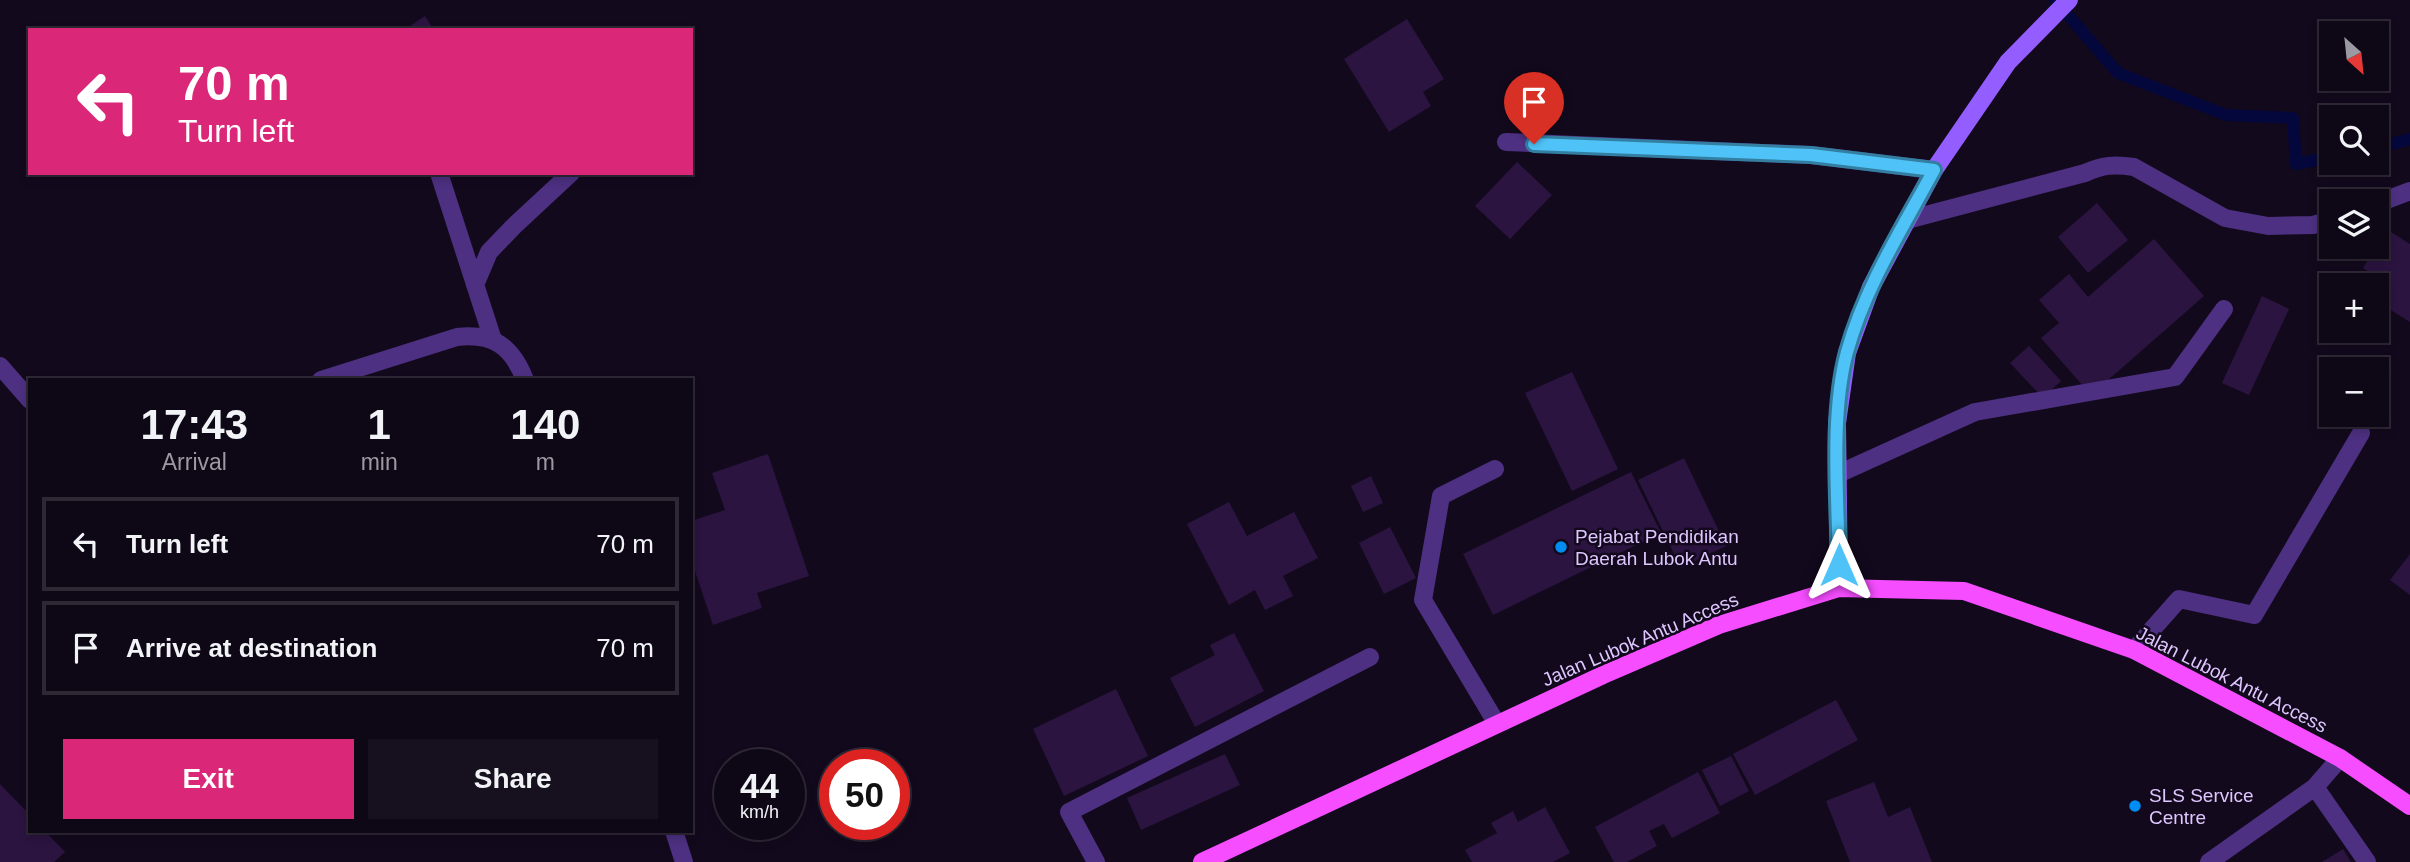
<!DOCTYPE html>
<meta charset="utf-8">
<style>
body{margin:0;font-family:Arial,sans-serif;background:#17101f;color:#f1f3f6;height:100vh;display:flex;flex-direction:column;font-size:26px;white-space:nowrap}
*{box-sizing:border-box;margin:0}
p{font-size:23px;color:#9b99a1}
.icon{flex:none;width:38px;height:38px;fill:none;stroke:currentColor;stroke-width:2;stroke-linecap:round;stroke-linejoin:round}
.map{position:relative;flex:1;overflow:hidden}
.details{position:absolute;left:28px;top:378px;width:665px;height:455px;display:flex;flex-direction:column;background:#0e0716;border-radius:0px;box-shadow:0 4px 10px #0003,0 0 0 2px #2e2835}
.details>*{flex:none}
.banner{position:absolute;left:28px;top:28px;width:665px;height:147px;border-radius:0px;box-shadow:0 4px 10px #0003,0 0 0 2px #2e2835;background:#db2777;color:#fff;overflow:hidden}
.needle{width:46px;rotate:153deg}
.controls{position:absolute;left:2319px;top:21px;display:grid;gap:14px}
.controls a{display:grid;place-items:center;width:70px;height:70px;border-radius:0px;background:#0e0716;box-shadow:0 4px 10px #0003,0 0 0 2px #2e2835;font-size:35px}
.speed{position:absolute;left:714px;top:749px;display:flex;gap:14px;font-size:35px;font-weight:700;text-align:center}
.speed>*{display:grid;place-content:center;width:91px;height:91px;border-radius:50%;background:#0e0716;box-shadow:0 4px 10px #0003,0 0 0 2px #2e2835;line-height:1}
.speed small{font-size:18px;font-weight:400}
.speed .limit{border:10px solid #d22;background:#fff;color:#111}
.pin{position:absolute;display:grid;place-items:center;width:60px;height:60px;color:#fff;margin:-72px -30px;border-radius:50% 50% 50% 0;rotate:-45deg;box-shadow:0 0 7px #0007}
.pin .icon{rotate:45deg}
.me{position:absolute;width:77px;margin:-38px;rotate:0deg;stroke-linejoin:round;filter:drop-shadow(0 0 5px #0008)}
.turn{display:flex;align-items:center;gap:24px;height:147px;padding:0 35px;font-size:32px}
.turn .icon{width:91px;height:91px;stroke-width:2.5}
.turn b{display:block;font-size:49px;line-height:60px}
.eta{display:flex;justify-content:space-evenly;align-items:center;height:119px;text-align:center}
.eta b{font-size:42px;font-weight:800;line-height:49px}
.primary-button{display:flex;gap:14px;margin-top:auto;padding:14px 35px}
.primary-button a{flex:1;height:80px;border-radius:0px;background:#db2777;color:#fff;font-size:28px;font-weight:800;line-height:80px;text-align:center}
.primary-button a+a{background:#17101f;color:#f1f3f6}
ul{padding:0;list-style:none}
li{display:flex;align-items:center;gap:21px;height:94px;margin:0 14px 10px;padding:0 21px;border:4px solid #2e2835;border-radius:0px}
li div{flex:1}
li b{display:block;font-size:26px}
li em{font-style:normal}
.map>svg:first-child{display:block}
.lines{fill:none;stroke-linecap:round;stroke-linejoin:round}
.stream{stroke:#04073b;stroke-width:12}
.building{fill:#2b1440}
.lane{stroke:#4d3081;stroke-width:18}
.street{stroke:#4d3081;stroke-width:18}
.secondary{stroke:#945dff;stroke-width:18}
.primary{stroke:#f54dff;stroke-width:18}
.route-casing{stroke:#337fa1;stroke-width:18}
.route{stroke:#4fc3f7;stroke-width:12}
.poi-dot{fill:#008cf1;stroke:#13091d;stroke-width:2.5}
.labels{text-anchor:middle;stroke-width:5;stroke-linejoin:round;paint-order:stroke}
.poi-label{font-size:19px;fill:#dec6ff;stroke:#13091d;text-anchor:start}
.street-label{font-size:19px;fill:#dec6ff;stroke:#13091d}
</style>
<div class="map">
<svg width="2410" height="862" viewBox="0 0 2410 862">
<rect width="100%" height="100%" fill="#13091d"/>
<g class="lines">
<path class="stream" d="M2055,0L2118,73L2226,115L2293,118L2296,164L2331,157
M2376,148L2410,139"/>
</g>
<path class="building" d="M425,16L434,30H404Z
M1407,19L1444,79L1423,92L1431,106L1389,132L1344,59Z
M1517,162L1552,195L1510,239L1475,206Z
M2097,203L2128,240L2088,273L2058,237Z
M2388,230L2410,244V322L2376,301V296L2385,283L2363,268Z
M2154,239L2204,296L2091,395L2041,338L2059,323L2039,300L2069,274L2088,297Z
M2262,296L2289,309L2249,395L2222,383Z
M2029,346L2061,381L2043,398L2010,363Z
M1572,372L1618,469L1572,491L1525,393Z
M768,454L809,576L757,593L762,608L713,625L691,559V521L725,510L712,473Z
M1684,458L1726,546L1681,568L1638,480Z
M1631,472L1661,533L1493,615L1463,554Z
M1371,476L1383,503L1363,512L1351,486Z
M1229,502L1247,536L1294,512L1318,558L1283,576L1293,596L1265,610L1255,590L1229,605L1187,524Z
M1390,527L1416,578L1384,594L1359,543Z
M2410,554V595L2390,580Z
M1234,633L1264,691L1195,727L1170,678L1215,655L1210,645Z
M1116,689L1148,756L1064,796L1033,729Z
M1836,700L1858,740L1755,795L1733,754Z
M1225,754L1240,785L1141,830L1127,798Z
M1731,756L1749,791L1720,806L1702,770Z
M1698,772L1720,813L1672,838L1664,824L1649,831L1657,846L1627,862H1614L1595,827Z
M1874,782L1888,817L1910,807L1932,862H1850L1826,801Z
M0,784L30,815V831H45L65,852L54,862H0Z
M1545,807L1570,853L1553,862H1472L1465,850L1497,833L1491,823L1513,811L1518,822Z
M2343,849L2351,862H2322Z"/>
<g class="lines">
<path class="lane" d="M1506,142L1811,155L1934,170
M439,173L493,340
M2376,204L2410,191
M1907,220L2085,173C2102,165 2115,164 2134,167L2225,218L2268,226L2313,225L2331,220
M475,285L489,252L513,227L571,173
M1495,469L1441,496L1423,600L1497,724
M1838,474L1975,412L2175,377L2224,309
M1096,862L1069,812L1370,657"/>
<path class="street" d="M0,366L30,400
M321,380L457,337C493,333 512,346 525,380
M2134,650L2179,599L2254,615L2361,433
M2315,787L2367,862
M674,831L684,862
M2209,862L2315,787L2340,758"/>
<path class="secondary" d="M1839,588L1837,423L1847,353L1871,287L1934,170L2008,62L2069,0"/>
<path class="primary" d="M1202,862L1603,675L1719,625L1839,588L1964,591L2134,650L2340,758L2410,806"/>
</g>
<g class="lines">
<defs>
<path id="route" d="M1534,144L1811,155L1934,170C1902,229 1865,287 1847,352C1830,415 1838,499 1839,565"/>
</defs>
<use href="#route" class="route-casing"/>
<use href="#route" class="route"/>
</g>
<g class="poi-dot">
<circle cx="1561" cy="547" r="7"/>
<circle cx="2135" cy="806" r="7"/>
</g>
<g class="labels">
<g class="poi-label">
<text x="1575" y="543">Pejabat Pendidikan<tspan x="1575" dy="22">Daerah Lubok Antu</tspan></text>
<text x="2149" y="802">SLS Service<tspan x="2149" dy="22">Centre</tspan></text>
</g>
<g class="street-label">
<text transform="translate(1640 639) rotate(-23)" y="7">Jalan Lubok Antu Access</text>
<text transform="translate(2232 679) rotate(27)" y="7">Jalan Lubok Antu Access</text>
</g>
</g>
</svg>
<div class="controls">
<a><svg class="needle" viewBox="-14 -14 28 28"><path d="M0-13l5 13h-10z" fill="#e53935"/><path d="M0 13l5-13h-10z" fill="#9b99a1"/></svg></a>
<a><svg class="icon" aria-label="search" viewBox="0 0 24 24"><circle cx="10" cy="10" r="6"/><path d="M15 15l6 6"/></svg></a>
<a><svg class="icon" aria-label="layers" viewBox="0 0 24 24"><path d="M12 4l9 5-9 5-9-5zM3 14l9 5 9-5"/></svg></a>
<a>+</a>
<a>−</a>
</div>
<div class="speed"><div>44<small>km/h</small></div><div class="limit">50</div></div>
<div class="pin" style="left:1534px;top:144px;background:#d93025"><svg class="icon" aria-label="arrive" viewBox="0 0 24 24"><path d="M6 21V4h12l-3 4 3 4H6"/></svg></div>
<svg class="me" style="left:1839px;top:565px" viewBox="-20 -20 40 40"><path d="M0-17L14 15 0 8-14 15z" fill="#4fc3f7" stroke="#fff" stroke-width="4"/></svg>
<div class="banner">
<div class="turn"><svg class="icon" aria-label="left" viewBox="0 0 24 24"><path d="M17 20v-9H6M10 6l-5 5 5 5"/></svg><div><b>70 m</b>Turn left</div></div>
</div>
<section class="details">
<div class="eta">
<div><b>17:43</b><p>Arrival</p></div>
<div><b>1</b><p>min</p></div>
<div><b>140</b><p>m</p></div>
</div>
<ul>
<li><svg class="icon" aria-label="left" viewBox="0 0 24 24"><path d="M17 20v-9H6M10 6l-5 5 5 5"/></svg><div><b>Turn left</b></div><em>70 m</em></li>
<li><svg class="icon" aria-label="arrive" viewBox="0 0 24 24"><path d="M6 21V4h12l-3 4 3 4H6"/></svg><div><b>Arrive at destination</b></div><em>70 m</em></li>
</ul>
<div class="primary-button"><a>Exit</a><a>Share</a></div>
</section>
</div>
